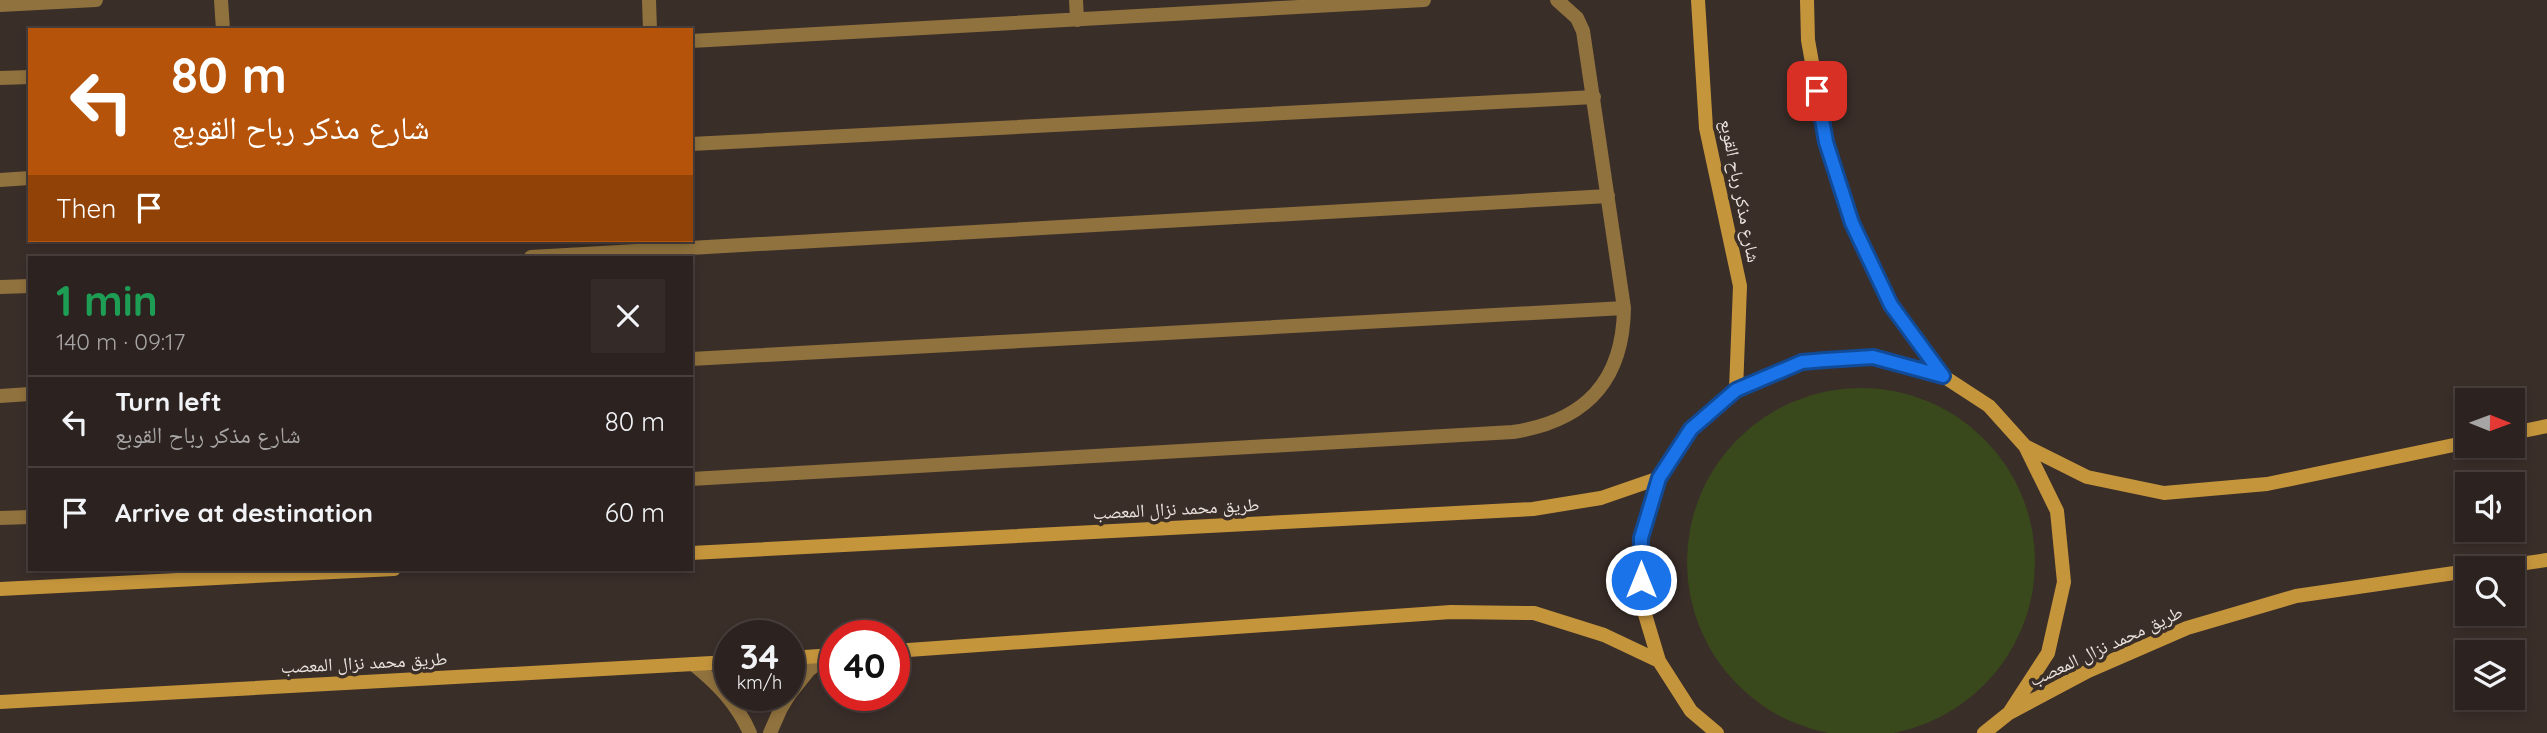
<!DOCTYPE html>
<meta charset="utf-8">
<style>
body{margin:0;font-family:Quicksand,"Noto Naskh Arabic",sans-serif;background:#342a28;color:#f1f3f6;height:100vh;display:flex;flex-direction:column;font-size:26px;white-space:nowrap}
*{box-sizing:border-box;margin:0}
p{font-size:23px;color:#a6a4a4}
.icon{flex:none;width:38px;height:38px;fill:none;stroke:currentColor;stroke-width:2;stroke-linecap:round;stroke-linejoin:round}
.map{position:relative;flex:1;overflow:hidden}
.panel{position:absolute;left:28px;top:256px;width:665px;height:315px;display:flex;flex-direction:column;background:#2c221f;border-radius:0px;box-shadow:0 4px 10px #0003,0 0 0 2px #483f3d}
.panel>*{flex:none}
.guide{position:absolute;left:28px;top:28px;width:665px;height:214px;border-radius:0px;box-shadow:0 4px 10px #0003,0 0 0 2px #483f3d;background:#b45309;color:#fff;overflow:hidden}
.needle{width:46px;rotate:91deg}
.fabs{position:absolute;left:2455px;top:388px;display:grid;gap:14px}
.fabs a{display:grid;place-items:center;width:70px;height:70px;border-radius:0px;background:#2c221f;box-shadow:0 4px 10px #0003,0 0 0 2px #483f3d;font-size:35px}
.speed{position:absolute;left:714px;top:620px;display:flex;gap:14px;font-size:35px;font-weight:700;text-align:center}
.speed>*{display:grid;place-content:center;width:91px;height:91px;border-radius:50%;background:#2c221f;box-shadow:0 4px 10px #0003,0 0 0 2px #483f3d;line-height:1}
.speed small{font-size:18px;font-weight:400}
.speed .limit{border:10px solid #d22;background:#fff;color:#111}
.pin{position:absolute;display:grid;place-items:center;width:60px;height:60px;color:#fff;margin:-30px;border-radius:14px;box-shadow:0 4px 10px #0006}
.me{position:absolute;width:77px;margin:-38px;rotate:0deg;stroke-linejoin:round;filter:drop-shadow(0 0 5px #0008)}
.turn{display:flex;align-items:center;gap:24px;height:147px;padding:0 28px;font-size:32px}
.turn .icon{width:91px;height:91px;stroke-width:2.5}
.turn b{display:block;font-size:49px;line-height:60px}
.then{display:flex;align-items:center;height:66px;padding:0 28px;background:#0003;gap:14px;font-size:26px}
.round{display:grid;place-items:center;flex:none;width:74px;height:74px;border-radius:0px;background:#342a28}
.head{display:flex;align-items:center;justify-content:space-between;height:119px;padding:0 28px}
h1{font-size:42px;font-weight:800;line-height:52px;color:#1e9e55}
ul{padding:0;list-style:none}
li{display:flex;align-items:center;gap:21px;height:91px;padding:0 28px;border-top:2px solid #483f3d}
li div{flex:1}
li b{display:block;font-size:26px}
li em{font-style:normal}
.map>svg:first-child{display:block}
.green{fill:#39491b}
.lines{fill:none;stroke-linecap:round;stroke-linejoin:round}
.lane{stroke:#90723e;stroke-width:14}
.secondary{stroke:#c5953c;stroke-width:14}
.route-casing{stroke:#114b97;stroke-width:18}
.route{stroke:#1a73e8;stroke-width:12}
.labels{text-anchor:middle;stroke-width:7;stroke-linejoin:round;paint-order:stroke}
.street-label{font-size:18px;fill:#ebe3df;stroke:#3a2e29}
</style>
<div class="map">
<svg width="2547" height="733" viewBox="0 0 2547 733">
<rect width="100%" height="100%" fill="#3a2e29"/>
<path class="green" d="M1687 562a174 174 0 1 1 348 0a174 174 0 1 1-348 0Z"/>
<g class="lines">
<path class="lane" d="M221,0L223,30
M649,0L650,30
M1076,0L1077,20
M0,5L96,0
M691,41L1424,0
M0,78L30,77
M691,144L1594,97
M0,180L30,178
M531,257L1608,196
M0,287L30,286
M691,359L1624,308
M0,396L30,394
M691,479L1513,432C1585,421 1623,382 1624,308L1583,31L1577,18L1557,0
M0,518L30,517
M693,664C718,684 737,704 750,733
M789,695L809,670L827,656
M770,733L781,708L789,695"/>
<path class="secondary" d="M1698,0L1706,128L1740,286L1736,390
M1807,0L1808,40L1826,142L1852,223L1891,305L1943,376
M2513,433L2547,426
M2025,446L2087,477L2164,493L2267,484L2468,442
M691,553L1533,509L1601,498L1659,478
M2485,569L2547,560
M0,589L394,569
M894,651L1451,612L1534,613L1604,635L1659,661
M789,658L835,655
M0,702L730,662
M2011,712L2088,671L2187,628L2296,596L2468,571
M1717,733L1691,711L1659,661L1641,601V538L1659,478L1691,429L1736,390L1802,362L1873,357L1943,376L1989,406L2025,446L2057,511L2064,582L2048,653L2009,713L1984,733"/>
</g>
<g class="lines">
<defs>
<path id="route" d="M1641,580V538L1659,478L1691,429L1736,390L1802,362L1825,360L1873,357L1943,376L1891,305L1852,223L1826,142L1817,91"/>
</defs>
<use href="#route" class="route-casing"/>
<use href="#route" class="route"/>
</g>
<g class="labels">
<g class="street-label">
<text transform="translate(1740 191) rotate(79)" y="6">شارع مذكر رباح القوبع</text>
<text transform="translate(1176 509) rotate(-3)" y="6">طريق محمد نزال المعصب</text>
<text transform="translate(2106 646) rotate(-25)" y="6">طريق محمد نزال المعصب</text>
<text transform="translate(364 663) rotate(-3)" y="6">طريق محمد نزال المعصب</text>
</g>
</g>
</svg>
<div class="fabs">
<a><svg class="needle" viewBox="-14 -14 28 28"><path d="M0-13l5 13h-10z" fill="#e53935"/><path d="M0 13l5-13h-10z" fill="#a6a4a4"/></svg></a>
<a><svg class="icon" aria-label="sound" viewBox="0 0 24 24"><path d="M4 9h4l5-4v14l-5-4H4zM17 9q2 3 0 6"/></svg></a>
<a><svg class="icon" aria-label="search" viewBox="0 0 24 24"><circle cx="10" cy="10" r="6"/><path d="M15 15l6 6"/></svg></a>
<a><svg class="icon" aria-label="layers" viewBox="0 0 24 24"><path d="M12 4l9 5-9 5-9-5zM3 14l9 5 9-5"/></svg></a>
</div>
<div class="speed"><div>34<small>km/h</small></div><div class="limit">40</div></div>
<div class="pin" style="left:1817px;top:91px;background:#d93025"><svg class="icon" aria-label="arrive" viewBox="0 0 24 24"><path d="M6 21V4h12l-3 4 3 4H6"/></svg></div>
<svg class="me" style="left:1641px;top:580px" viewBox="-20 -20 40 40"><circle r="17" fill="#1a73e8" stroke="#fff" stroke-width="3"/><path d="M0-11L8 9 0 5-8 9z" fill="#fff"/></svg>
<div class="guide">
<div class="turn"><svg class="icon" aria-label="left" viewBox="0 0 24 24"><path d="M17 20v-9H6M10 6l-5 5 5 5"/></svg><div><b>80 m</b>شارع مذكر رباح القوبع</div></div>
<div class="then">Then<svg class="icon" aria-label="arrive" viewBox="0 0 24 24"><path d="M6 21V4h12l-3 4 3 4H6"/></svg></div>
</div>
<section class="panel">
<div class="head"><div><h1>1 min</h1><p>140 m · 09:17</p></div><a class="round"><svg class="icon" aria-label="close" viewBox="0 0 24 24"><path d="M6 6l12 12M18 6L6 18"/></svg></a></div>
<ul>
<li><svg class="icon" aria-label="left" viewBox="0 0 24 24"><path d="M17 20v-9H6M10 6l-5 5 5 5"/></svg><div><b>Turn left</b><p>شارع مذكر رباح القوبع</p></div><em>80 m</em></li>
<li><svg class="icon" aria-label="arrive" viewBox="0 0 24 24"><path d="M6 21V4h12l-3 4 3 4H6"/></svg><div><b>Arrive at destination</b></div><em>60 m</em></li>
</ul>
</section>
</div>
